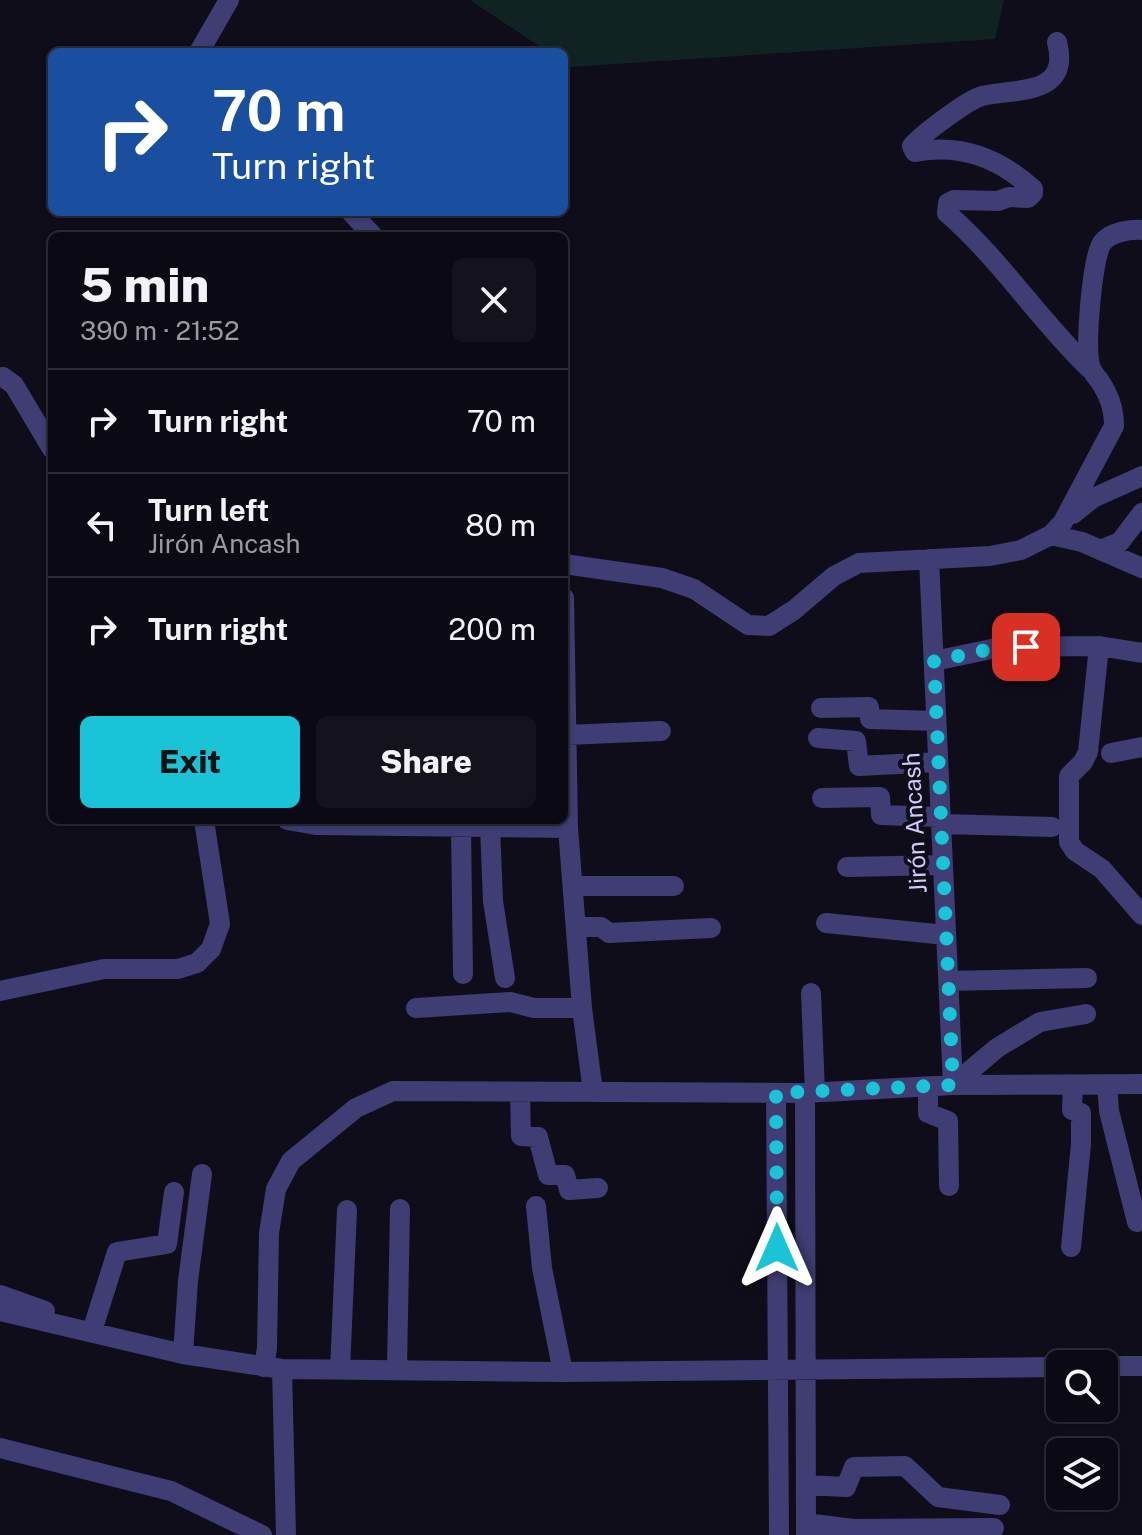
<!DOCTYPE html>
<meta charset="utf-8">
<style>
body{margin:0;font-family:"Public Sans",sans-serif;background:#14131d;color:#f1f3f6;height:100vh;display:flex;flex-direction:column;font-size:30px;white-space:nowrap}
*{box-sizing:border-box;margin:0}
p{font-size:26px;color:#9a9aa0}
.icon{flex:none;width:44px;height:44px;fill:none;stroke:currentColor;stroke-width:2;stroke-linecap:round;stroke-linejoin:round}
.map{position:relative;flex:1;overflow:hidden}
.panel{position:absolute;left:48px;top:232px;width:520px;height:592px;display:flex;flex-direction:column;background:#0b0a14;border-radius:12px;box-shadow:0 2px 6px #0004,0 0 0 2px #2b2b34}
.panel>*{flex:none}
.guide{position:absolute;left:48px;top:48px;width:520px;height:168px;border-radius:12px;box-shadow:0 2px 6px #0004,0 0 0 2px #2b2b34;background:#1a4fa0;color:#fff;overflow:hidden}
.buttons{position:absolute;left:1046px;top:1350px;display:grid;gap:16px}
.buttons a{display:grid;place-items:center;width:72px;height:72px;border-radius:12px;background:#0b0a14;box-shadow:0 2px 6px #0004,0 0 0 2px #2b2b34;font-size:40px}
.pin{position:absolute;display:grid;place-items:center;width:68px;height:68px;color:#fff;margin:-34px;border-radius:16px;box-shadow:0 4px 12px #0006}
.me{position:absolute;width:88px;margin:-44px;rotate:0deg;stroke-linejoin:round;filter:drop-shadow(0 0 6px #0008)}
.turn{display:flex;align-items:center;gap:28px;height:168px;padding:0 32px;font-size:36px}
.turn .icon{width:104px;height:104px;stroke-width:2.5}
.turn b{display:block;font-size:56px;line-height:68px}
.round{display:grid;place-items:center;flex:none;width:84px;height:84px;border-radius:12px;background:#14131d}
.headline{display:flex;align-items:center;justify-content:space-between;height:136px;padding:0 32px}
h1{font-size:48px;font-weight:800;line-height:60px}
.button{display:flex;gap:16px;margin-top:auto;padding:16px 32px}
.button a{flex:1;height:92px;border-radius:12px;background:#1ac4d7;color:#111;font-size:32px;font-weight:800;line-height:92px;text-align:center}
.button a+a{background:#14131d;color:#f1f3f6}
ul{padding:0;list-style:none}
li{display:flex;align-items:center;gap:24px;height:104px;padding:0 32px;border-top:2px solid #2b2b34}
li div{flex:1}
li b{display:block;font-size:30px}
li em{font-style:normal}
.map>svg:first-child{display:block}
.green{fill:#102322}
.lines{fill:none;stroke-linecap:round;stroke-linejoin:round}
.minor{stroke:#3f3d73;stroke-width:20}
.route{stroke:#1ac4d7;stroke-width:14;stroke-dasharray:0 25.2}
.labels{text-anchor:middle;stroke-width:8;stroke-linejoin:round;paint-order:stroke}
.street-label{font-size:24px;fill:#d1cbf9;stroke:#0f0d1a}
</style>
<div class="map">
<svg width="1142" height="1535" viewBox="0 0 1142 1535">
<rect width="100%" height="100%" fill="#0f0d1a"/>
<path class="green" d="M470,0H1004L995,39L570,67L564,63V52H548Z"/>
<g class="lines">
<path class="minor" d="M1057,42C1071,97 1015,88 982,96C969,99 921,135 912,146L915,152C961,143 999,158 1033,189V193L1028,198L1009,197L998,201L954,200L948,203L947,213C1001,260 1039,320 1090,369
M199,52L229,0
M351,212L373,236
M3,377L14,385L52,449
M1073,514L1093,498L1142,476
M1051,535L1082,542L1142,568
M1100,550L1120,542L1142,513
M929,559L953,1085
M564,564L662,578L694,589L748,625L769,626L794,610L834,576L859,563L990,556L1021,550L1051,535L1063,522L1114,426C1114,408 1109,395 1099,380C1095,375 1091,371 1090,365C1085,345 1092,258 1102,243C1110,232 1130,229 1142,230
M564,598L568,828L582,1008L593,1092
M1099,646L1088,752L1083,762L1069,776V842L1075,851L1102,869L1142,915
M934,661L1001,647L1099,646L1142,653
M821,708L869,707L870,719L936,721
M566,735L661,731
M818,738L856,741L859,766L938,762
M1111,753L1142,747
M822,798L880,797L881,815L941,817
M287,820L316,825L568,828
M941,824L1052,827
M461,827L463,974
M490,827L493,901L505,978
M847,867L943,865
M573,886H674
M826,923L946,935
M576,927H601L609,933L711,928
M948,981L1087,978
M0,991L104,969H178L197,963L211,949L220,924L204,820
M811,993L815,1092
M416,1008L510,1002L534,1008H582
M1107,1084L1109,1111L1137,1222
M953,1085L997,1048L1040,1022L1086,1014
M928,1087V1113L948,1121L949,1186
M520,1092L521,1136L538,1137L548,1175H565L569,1190L598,1188
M776,1093L779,1535
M805,1093L806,1535
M536,1206L542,1268L563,1372
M1071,1247L1081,1144V1113L1072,1110L1073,1085
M0,1295L45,1311
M0,1311L183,1354L282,1369L563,1372L1060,1367
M93,1328L117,1252L167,1244L174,1192
M183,1354L188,1281L202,1174
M1104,1366H1142
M264,1367L267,1348L269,1233L276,1189L291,1161L356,1108L393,1091L805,1093L953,1085L1142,1084
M397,1368L400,1209
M282,1369L286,1535
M340,1370L347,1210
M0,1448L171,1491L262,1535
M806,1485L846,1487L854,1467L905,1466L938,1497L1000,1505
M806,1523L853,1529L994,1528"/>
</g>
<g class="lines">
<path class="route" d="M777,1248L776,1093L953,1085L934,661L1001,647H1026"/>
</g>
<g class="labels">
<g class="street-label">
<text transform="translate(915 823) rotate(-93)" y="8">Jirón Ancash</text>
</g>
</g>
</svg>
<div class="buttons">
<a><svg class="icon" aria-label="search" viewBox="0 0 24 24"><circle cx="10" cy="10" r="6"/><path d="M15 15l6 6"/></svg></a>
<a><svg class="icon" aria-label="layers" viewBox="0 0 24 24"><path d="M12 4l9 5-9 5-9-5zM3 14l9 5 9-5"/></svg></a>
</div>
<div class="pin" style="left:1026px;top:647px;background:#d93025"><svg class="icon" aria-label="arrive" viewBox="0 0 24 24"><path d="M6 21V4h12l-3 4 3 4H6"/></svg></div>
<svg class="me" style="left:777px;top:1248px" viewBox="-20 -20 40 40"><path d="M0-17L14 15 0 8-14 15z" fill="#1ac4d7" stroke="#fff" stroke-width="4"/></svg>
<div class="guide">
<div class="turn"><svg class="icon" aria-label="right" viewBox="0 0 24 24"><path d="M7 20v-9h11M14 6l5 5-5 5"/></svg><div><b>70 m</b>Turn right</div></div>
</div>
<section class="panel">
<div class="headline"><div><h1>5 min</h1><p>390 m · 21:52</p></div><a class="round"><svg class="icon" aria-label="close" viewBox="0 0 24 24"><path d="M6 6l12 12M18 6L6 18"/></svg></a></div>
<ul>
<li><svg class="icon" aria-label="right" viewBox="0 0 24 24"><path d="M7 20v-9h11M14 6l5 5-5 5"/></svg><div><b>Turn right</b></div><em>70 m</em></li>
<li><svg class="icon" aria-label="left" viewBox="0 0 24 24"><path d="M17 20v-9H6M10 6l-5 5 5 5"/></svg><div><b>Turn left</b><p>Jirón Ancash</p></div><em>80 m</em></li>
<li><svg class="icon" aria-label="right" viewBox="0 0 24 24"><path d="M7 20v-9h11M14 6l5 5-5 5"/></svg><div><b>Turn right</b></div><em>200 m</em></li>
</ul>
<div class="button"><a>Exit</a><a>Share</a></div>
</section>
</div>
